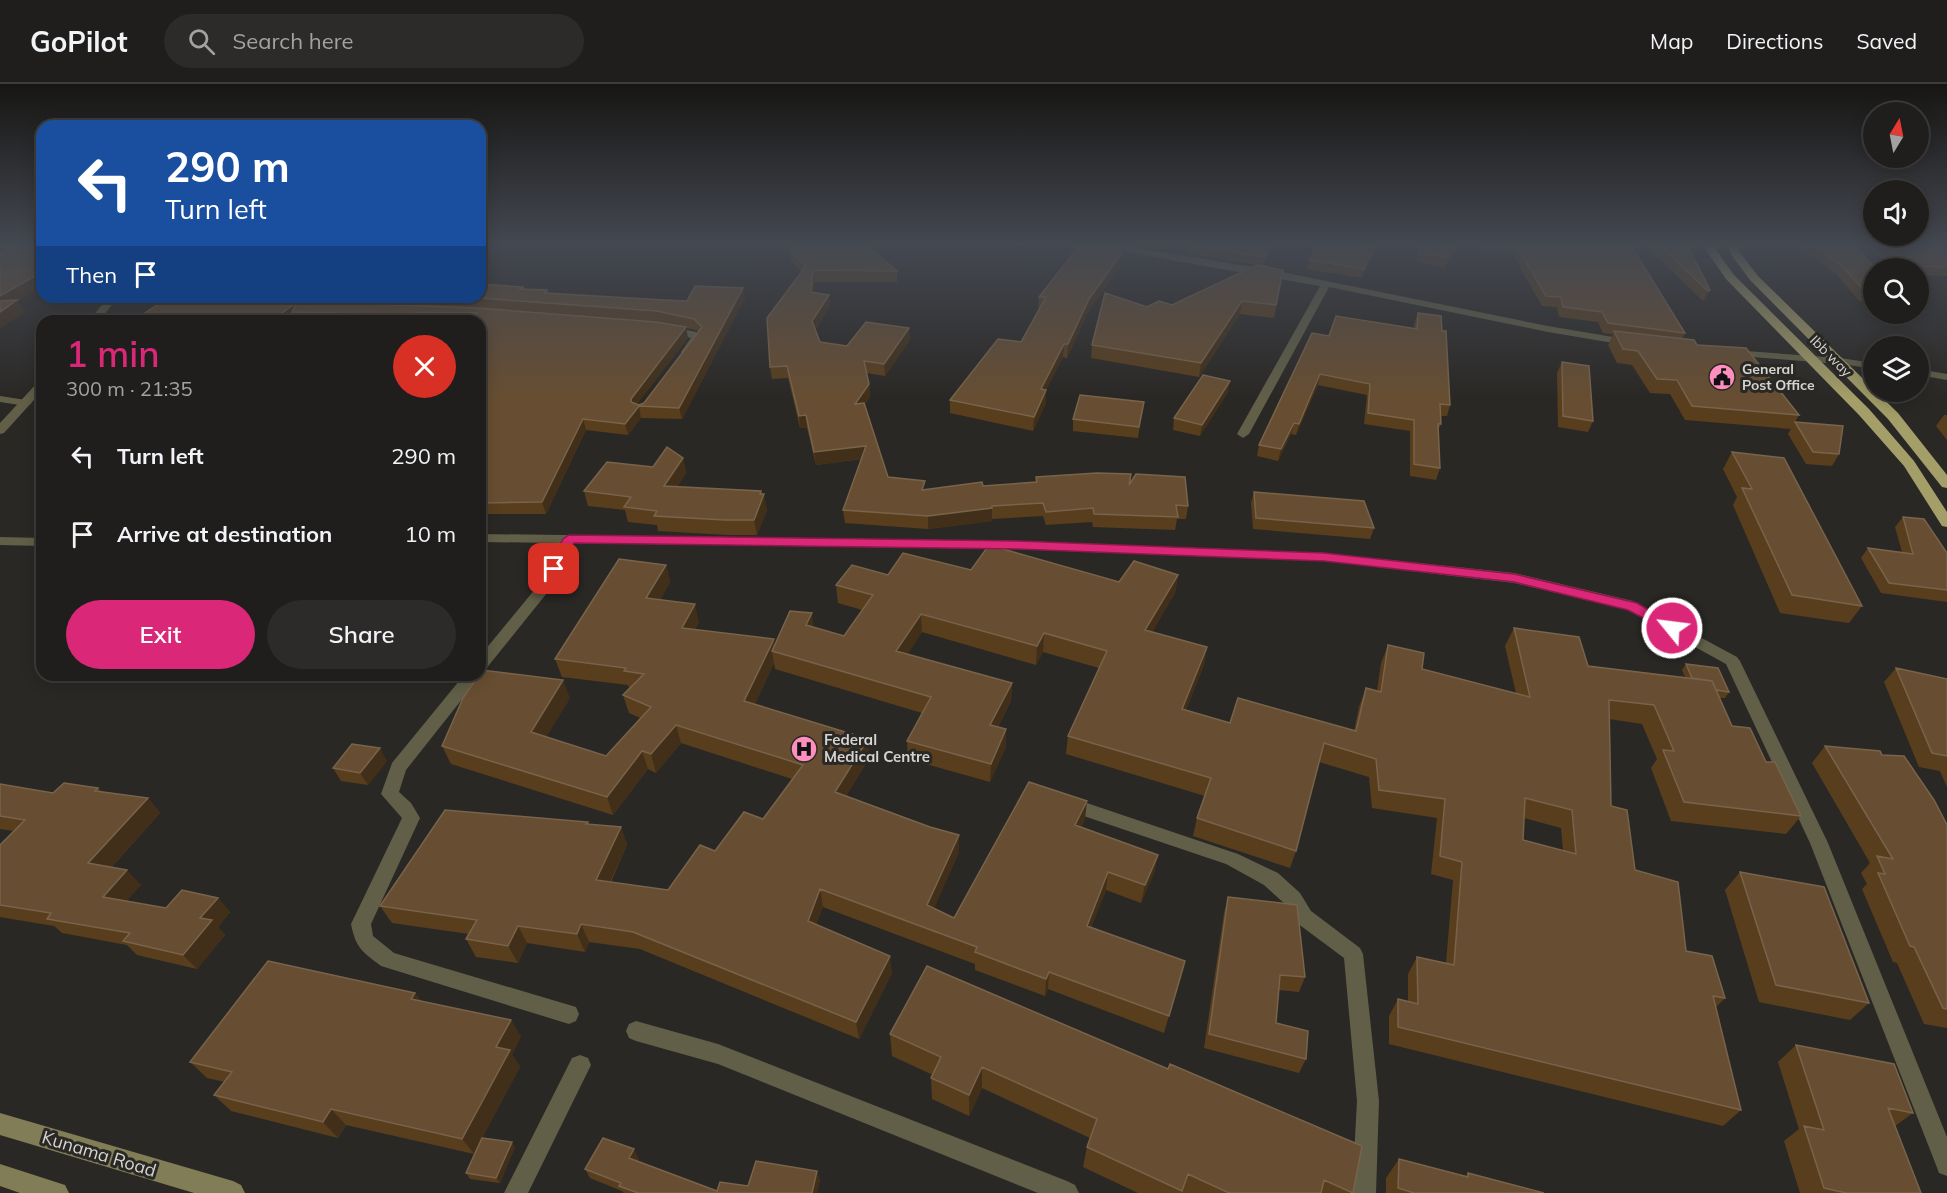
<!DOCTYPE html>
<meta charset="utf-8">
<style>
body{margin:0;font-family:Mulish,sans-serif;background:#2d2b29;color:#f1f3f6;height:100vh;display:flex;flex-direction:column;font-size:22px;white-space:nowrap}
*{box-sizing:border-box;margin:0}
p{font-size:20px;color:#a2a2a3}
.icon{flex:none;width:33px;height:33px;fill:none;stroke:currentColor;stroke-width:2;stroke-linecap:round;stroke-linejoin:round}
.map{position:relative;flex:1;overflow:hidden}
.panel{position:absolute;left:36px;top:231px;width:450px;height:366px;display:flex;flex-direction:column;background:#201e1c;border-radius:18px;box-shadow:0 3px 15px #0003,0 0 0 2px #3d3c3b}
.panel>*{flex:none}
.hud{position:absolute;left:36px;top:36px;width:450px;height:183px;border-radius:18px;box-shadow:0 3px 15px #0003,0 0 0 2px #3d3c3b;background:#1a4fa0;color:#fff;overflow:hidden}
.needle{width:39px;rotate:10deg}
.fabs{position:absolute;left:1863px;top:18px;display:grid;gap:12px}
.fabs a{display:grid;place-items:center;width:66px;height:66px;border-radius:50%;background:#201e1c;box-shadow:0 3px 15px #0003,0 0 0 2px #3d3c3b;font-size:30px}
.pin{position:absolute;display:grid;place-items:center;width:51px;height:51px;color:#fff;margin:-26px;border-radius:12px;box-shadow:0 3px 9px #0006}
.me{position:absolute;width:66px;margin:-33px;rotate:299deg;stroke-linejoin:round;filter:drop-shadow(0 0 4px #0008)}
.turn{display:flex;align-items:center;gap:21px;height:126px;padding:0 30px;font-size:27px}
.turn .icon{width:78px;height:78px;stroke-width:2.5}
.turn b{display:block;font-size:42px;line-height:51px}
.then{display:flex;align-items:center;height:57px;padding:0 30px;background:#0003;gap:12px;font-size:22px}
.round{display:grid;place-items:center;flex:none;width:63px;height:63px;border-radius:32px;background:#2d2b29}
.headline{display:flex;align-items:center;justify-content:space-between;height:102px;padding:0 30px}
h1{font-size:36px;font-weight:600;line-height:45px;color:#db2777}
.cta{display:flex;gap:12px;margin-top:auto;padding:12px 30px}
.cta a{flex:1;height:69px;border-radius:36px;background:#db2777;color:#fff;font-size:24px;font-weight:600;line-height:69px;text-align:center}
.cta a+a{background:#2d2b29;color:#f1f3f6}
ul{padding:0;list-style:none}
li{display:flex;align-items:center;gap:18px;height:78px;padding:0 30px}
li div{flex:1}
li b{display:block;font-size:22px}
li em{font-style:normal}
header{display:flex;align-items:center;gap:36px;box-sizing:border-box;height:84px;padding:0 30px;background:#201e1c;border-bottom:2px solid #3d3c3b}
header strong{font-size:28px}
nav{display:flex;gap:33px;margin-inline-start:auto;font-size:21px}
.search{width:420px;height:54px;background:#2d2b29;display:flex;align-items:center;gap:15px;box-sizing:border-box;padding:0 21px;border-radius:33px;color:#a2a2a3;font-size:22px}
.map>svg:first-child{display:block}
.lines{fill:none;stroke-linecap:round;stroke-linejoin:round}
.minor{fill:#615f47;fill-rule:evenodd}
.tertiary{fill:#615f47;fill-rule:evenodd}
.secondary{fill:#807d57;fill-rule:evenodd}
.trunk{fill:#a49e68;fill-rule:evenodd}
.wall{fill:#593e1e;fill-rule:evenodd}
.shaded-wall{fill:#412f19}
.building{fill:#674e32;stroke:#78634b;stroke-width:1.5;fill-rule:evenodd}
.route{fill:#db2777;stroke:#8e194d;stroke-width:1.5}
.labels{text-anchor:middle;stroke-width:6;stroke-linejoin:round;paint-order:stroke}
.far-street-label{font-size:14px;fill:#d5d4d1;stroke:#2a2825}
.far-poi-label{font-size:14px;font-weight:bold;fill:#d5d4d1;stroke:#2a2825;text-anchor:start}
.poi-label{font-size:15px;font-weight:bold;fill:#d5d4d1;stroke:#2a2825;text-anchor:start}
.near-street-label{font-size:18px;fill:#d5d4d1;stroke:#2a2825}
</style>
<header>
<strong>GoPilot</strong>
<div class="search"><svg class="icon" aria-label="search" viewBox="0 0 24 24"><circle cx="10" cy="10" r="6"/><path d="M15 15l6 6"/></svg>Search here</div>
<nav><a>Map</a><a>Directions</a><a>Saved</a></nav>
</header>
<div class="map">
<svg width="1947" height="1109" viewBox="0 0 1947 1109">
<rect width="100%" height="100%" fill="#2a2825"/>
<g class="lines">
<path class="minor" d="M1091,160H1111L1272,186L1548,242L1631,256L1636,259L1631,262L1548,248L1329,203L1249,350L1243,354L1237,350L1320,202L1096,163Z
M107,213L183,215L188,218L183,221L111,218L107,217Z
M668,242L696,248L702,254L690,270H682L681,268L691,254L664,247L663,245Z
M1732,266L1840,274L1845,277L1840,280L1728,271V267Z
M0,312L26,316L32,319L26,322L0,318Z
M480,450L1018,457L1324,469L1514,489L1633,517L1737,573L1740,577L1828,759L1947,1053V1092L1939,1089L1936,1081L1810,759L1726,580L1628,526L1514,499L1324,477L1018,465L574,459L551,504L485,586L480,587V572L540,499L560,459L480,458Z
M0,453L42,454V462L0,461Z
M480,590L481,591L478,595L406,686L399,708L411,719L420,734L371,840L373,852L394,869L576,923L579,930L576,937L569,940L381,882C362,867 356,865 351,840L402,734L381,710L392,679L464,591Z
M1066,712L1238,770L1278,789L1300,809L1311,827L1360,864L1363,870L1379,1017L1376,1109H1352L1357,1017L1344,874L1297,839L1286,821L1264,801L1226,780L1060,724L1057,719L1060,714Z
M636,937L718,960L1067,1097L1075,1101L1079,1109H1038L718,980L636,957L629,954L626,947L629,940Z
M580,971L588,974L591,981L528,1109H504L572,974Z"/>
<path class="tertiary" d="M108,213H118L99,237H89Z
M1840,274L1874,279V285L1836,279L1835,277Z
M1918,285L1947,290V296L1918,291Z
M42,297V307L4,349L0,350V339L38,298Z"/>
<path class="secondary" d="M0,1029L233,1097L241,1101L245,1109H194L0,1051Z
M0,1080L65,1101L69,1109H20L0,1102Z"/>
<path class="trunk" d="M1705,160H1715L1716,166L1734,191L1869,325L1914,377L1947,428V443L1942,442L1904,382L1859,331L1726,195L1706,166Z
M1728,160H1738L1740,169L1758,192L1898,329L1947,391V404L1942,403L1888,335L1750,196L1730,169Z"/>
</g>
<path class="wall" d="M1192,160H1273L1263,182L1189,170Z
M1378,160L1362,194L1307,185L1309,176Z
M1461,160L1445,184L1416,177L1419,168Z
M1478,160H1630L1685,249L1682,255L1697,261L1799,331L1791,345L1685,336L1670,310L1650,309L1632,281L1617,279L1608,261L1613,250L1603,249L1598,238L1559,233L1557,223L1542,222L1512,169L1481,167Z
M1644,160H1687L1710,206L1705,216L1703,217Z
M1796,160H1853L1874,184V217H1859L1837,191Z
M1862,160H1947V192L1918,191V184H1897Z
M790,166L897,187V198H814L813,208L829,211L830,222L815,246L820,258L847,262L909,244L910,256L885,292L867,289L869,300L870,313L865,320L888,393L925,406L1035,398L1036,393L1131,390L1130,400L1188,422L1186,435H1177L1175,446L1093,443L1092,438L1046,441L1043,432L992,435V437L928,445L845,439L843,426L862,375L816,381L807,344H800L788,294L772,295L770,283L802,188L791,177Z
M1121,181L1088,228L1067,274L1063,273L1046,306V319L1033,347L950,329V316L1021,258L1039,225H1038L1039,213Z
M1283,186L1274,234L1240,230L1199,293L1091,274L1092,261L1147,223L1172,221Z
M523,203L524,206H547L548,209L664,216L687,217L743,204L745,214L682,335L641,334L628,351L586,346L546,430H480V237H296L295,233L169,213H480ZM477,224L659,238L696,246L699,248L644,319L639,321L637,320L688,254Z
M1418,229L1442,247L1450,321L1447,332H1440L1441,340L1438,347L1440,384L1436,396L1410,392V347L1364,340L1367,311L1318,301L1296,351L1291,350L1278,377L1257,372L1259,361L1329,252L1414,245V240Z
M1562,278L1593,337L1588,348L1558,343L1557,289Z
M1228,308L1200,352L1173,346L1174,334Z
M1142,329L1138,354L1073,347V335Z
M1944,331H1947V356L1936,342Z
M1795,338L1839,370L1832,382L1806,380L1788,350Z
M1732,368L1862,522L1849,539L1780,529L1733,421L1737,413L1723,385Z
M683,374L686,389L677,403L761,407L767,426L757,451H728L658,447L657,441L628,438L625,426L588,422L584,407Z
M1254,408L1374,444L1370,455L1253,445L1251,419Z
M1903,433L1947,469V518L1881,509L1861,474L1868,464L1902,468L1895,443Z
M666,481L670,498L660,516L699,538L695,545L775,561L814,543L844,552L862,526L838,519L836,501L888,491L971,486L1119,498L1178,491L1175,509L1152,548L1207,563L1204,581L1186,626L1230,639L1354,647L1359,623L1366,604L1377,607L1381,579L1388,561L1422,585L1516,609L1505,562L1514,544L1588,582L1685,593L1682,586L1686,580L1729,608L1725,614H1719L1732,642L1766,678L1801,732L1786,750L1671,737L1651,684L1657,675L1642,640L1609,635L1611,722L1635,786L1686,867L1725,914L1716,923L1741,1026L1723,1042L1389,960V932L1398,915L1408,917V890L1417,873L1446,879L1453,796L1431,790L1437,734L1372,724L1369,693L1319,678L1296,767L1290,784L1193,752L1197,734L1205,712L1066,670L1068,652L1099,584L1043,568L1036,581L922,548L907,570L1012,599L1011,617L998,643L1006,645V663L990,698L908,675L907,657L922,629L775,585L774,579L755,620L870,673L846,712L930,743L959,751V768L934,824L954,834L1085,735L1081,743L1158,771L1154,789L1141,819L1106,806L1091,844L1185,877L1164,949L1048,905L1045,912L975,886V880L823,823L816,840L892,889L859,955L640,865L589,858L585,868L527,859L518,879L476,873L466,855L469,850L392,839L380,822L588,738L589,740L621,743L627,761L611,798L668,806L715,767L763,735L792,695L681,659L656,689L648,685L613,731L451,680L442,662L570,614L546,653L606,672L640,634L629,629L623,611L629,604L628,601L562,593L555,575ZM1524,734L1561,744L1563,767L1523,756Z
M1896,584L1947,595V703L1940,687L1919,683L1884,598Z
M1825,662L1882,671L1947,741V944L1924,940L1897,879L1893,878L1862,805L1867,800L1861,789L1870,779L1812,679Z
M387,677L368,701L341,697L333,684Z
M0,700L53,709L98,704L101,707L148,714L160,729L112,783L141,801L126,817L166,824L218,814L230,828L218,843L225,851L197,885L137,871L127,861L62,849L54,842L0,833V761L14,747L0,745Z
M1740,788L1869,919L1850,936L1759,918L1725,806Z
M1228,813L1305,893L1299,908L1279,906L1276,939L1306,975L1299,989L1204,964L1224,829Z
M927,882L1353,1109H1138L1083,1083L1087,1063L1090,1054L982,1004L969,1032L932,1015L931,994L933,991L892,972L890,950Z
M415,909L421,917L521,952L512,970L520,983L482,1054L515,1063L500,1099L470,1095L466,1089L480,1059L474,1070L346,1041L338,1054L231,1027L214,1011L225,998L207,994L190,978Z
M1796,961L1913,1029L1895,1042L1921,1109H1800L1784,1057L1799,1045L1778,978Z
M639,1075L637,1077L717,1107L748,1102L820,1096L817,1109H624L622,1107L590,1094L585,1085Z
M1399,1075L1466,1092L1468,1089L1544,1109H1386V1094Z"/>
<path class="shaded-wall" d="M1271,160H1273L1263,182L1265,173Z
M1376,160H1378L1362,194L1364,185Z
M1457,160H1461L1445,184L1448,174Z
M1122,169L1121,181L1088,228L1067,274L1068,260L1089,215Z
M813,186L814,198L812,220L811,208Z
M42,188V203L18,217L25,228L0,245V212Z
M743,204L745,214L682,335L679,324Z
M1710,206L1705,216L1703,217L1708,207Z
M829,211L830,222L813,249L812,237Z
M1242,217L1240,230L1199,293L1201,279Z
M297,218L292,228L295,233L290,237H271Z
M415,229L418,237H414L412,231Z
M686,243L688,254L633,326L631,315Z
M909,244L910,256L885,292L884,280Z
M1064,260L1063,273L1046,306V319L1033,347L1034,333L1041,305Z
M1320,290L1318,301L1296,351L1299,340Z
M1230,297L1228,308L1200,352L1202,341Z
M869,300L870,313L856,332L855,320Z
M639,322L641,334L628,351L625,340Z
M806,331L807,344H800L799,332Z
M583,335L586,346L546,430L542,418Z
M1294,339L1291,350L1278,377L1281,365Z
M866,362L867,374L816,381L814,368Z
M683,374L686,389L667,417L664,402Z
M761,407L762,415L764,410L767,426L757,451L754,436Z
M992,424V437L928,445V432Z
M666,481L670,498L651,532L646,514Z
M1178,491L1175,509L1143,564L1145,546Z
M695,520L699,538L686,562L682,544Z
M812,529L814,547L806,541Z
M921,530L922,548L898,585L896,567Z
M1044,549L1043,568L1036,581L1037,562Z
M774,555L776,568L772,567L774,579L748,635L744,617Z
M1207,563L1204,581L1179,644L1182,625Z
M563,596L570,614L538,666L531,648Z
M1012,599L1011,617L990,659V641Z
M676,641L681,659L656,689L651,670Z
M1006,645V663L990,698L991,680Z
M868,655L870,673L837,726L835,708Z
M380,664L387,677L368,701L360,689Z
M642,667L648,685L613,731L607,713Z
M148,714L160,729L102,794L88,779Z
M1087,717L1085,735L1073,759L1075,741Z
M621,743L627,761L603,813L596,796Z
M959,751V768L928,838L927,821Z
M1158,771L1154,789L1141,819L1145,801Z
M127,786L141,801L117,828L103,813Z
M1108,788L1106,806L1085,860L1087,842Z
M820,805L823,823L811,854L808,837Z
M218,814L230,828L218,843L225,851L197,885L183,871L200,834Z
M581,840L589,858L585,868L577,850Z
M518,842L527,859L518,879L508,862Z
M890,872L892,889L859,955L856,938Z
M1185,877L1181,894L1164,949L1169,932Z
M1049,888L1048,905L1045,912L1046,895Z
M415,909L427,926L411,915Z
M511,936L521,952L512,970L520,983L474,1070L462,1055L496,963Z
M982,983V1004L969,1032V1011Z
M331,1025L346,1041L338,1054L323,1038Z
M512,1058L515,1063L500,1099L496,1094Z
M634,1065L639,1075L634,1084L629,1074Z
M817,1087L820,1096L817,1109H812Z"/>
<path class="building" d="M11,160H42V188L0,212V170Z
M818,160H865L897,187L813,186L811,208L829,211L812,237L820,258L847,262L866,238L909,244L884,280L864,277L869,300L855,320L864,319L888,393L925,397L922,406L982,398L983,402L1037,398L1036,393L1097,389L1131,390L1129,401L1136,390L1185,393L1188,422L1176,421L1178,433L1094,430L1093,424L1046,428L1043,419L992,422V424L928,432L843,426L866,362L814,368L806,331L799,332L787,282L770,283L767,234L806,182L790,166Z
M1192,160H1271L1265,173L1191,161Z
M1318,160H1376L1364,185L1309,176Z
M1425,160H1457L1448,174L1419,168Z
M1515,160H1630L1685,249L1608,239L1602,228L1563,223L1561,213L1546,212Z
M1658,160H1687L1710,206L1708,207Z
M1813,160H1853L1875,184H1874V208H1865L1842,182Z
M1879,160H1947V183L1911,182Z
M1079,162L1122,169L1089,215L1068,260H1064L1041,305L1046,306L1034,333L950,316L998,255L1021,258L1046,213H1039Z
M1257,181L1283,186L1276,221L1242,217L1201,279L1092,261L1105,209L1147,223L1159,217L1172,221Z
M480,200L523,203L520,205L547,206L545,209L664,216L687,217L695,202L743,204L679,324L639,322L625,340L583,335L542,418L480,419V237H470L477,229H415L412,231L292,228L297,218L271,237H133L169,213H186L477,224L656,238L686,243L631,315V318L639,321L644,319L702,243L694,235L657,227L465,213H480Z
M17,216L0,228V217Z
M1418,229L1441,232L1442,247H1446L1450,321L1440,320L1441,340H1438L1440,384L1414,380V336L1368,329L1370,300L1320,290L1299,340L1294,339L1281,365L1259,361L1312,249L1329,252L1336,232L1417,245Z
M1614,247L1694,256L1697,261L1746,264L1799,331L1692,322L1677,296L1657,295L1638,267L1623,265Z
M1562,278L1589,282L1593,337L1563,332Z
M1203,291L1230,297L1202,341L1174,334Z
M1080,311L1144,318L1139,343L1073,335Z
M1795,338L1843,342L1839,370L1813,368Z
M667,363L683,374L664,402L761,407L760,410H764L754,436H725L654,432L657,427L624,423L631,413L584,407L607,378L653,383Z
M1732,368L1784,374L1862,522L1792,511L1742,404L1752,405Z
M1254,408L1364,417L1374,444L1256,434Z
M1903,433L1924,435L1947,469V506L1889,499L1868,464L1913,470Z
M989,461L1119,498L1134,477L1178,491L1145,546L1207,563L1182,625L1230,639L1238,614L1356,647L1366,604L1381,608L1388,561L1424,569L1422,585L1530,613L1514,544L1579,553L1588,582L1712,597L1732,642L1750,644L1766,678H1775L1801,732L1684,718L1663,666L1674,667L1654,621L1609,616L1611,722L1627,726L1635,786L1678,798L1686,867L1712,872L1725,914L1713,912L1741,1026L1398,943V915L1418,920L1417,873L1454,881L1462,778L1440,772L1445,715L1379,706L1376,675L1324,659L1296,767L1197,734L1211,694L1068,652L1107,567L1044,549L1037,562L921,530L896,567L1012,599L990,641L1006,645L991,680L907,657L931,613L772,567L790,527L812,529L806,541L844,552L873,511L836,501L852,481L888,491L903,469L971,486ZM1525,714L1572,726L1576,770L1523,756Z
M619,475L666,481L646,514L695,520L682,544L774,555L744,617L868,655L835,708L930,743L959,751L927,821L954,834L1029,698L1087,717L1075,741L1158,771L1145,801L1108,788L1087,842L1185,877L1169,932L1049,888L1046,895L975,868L977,863L820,805L808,837L890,872L856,938L633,848L581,840L577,850L518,842L508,862L466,855L477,836L380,822L445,726L588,738L586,740L621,743L596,796L668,806L700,761L715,767L744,728L763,735L803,681L676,641L651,670L642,667L607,713L442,662L463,614L479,591H480L482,586L563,596L531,648L606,672L651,623L623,611L644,590L624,587L626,584L555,575Z
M1686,580L1718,584L1729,608L1716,606L1712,597L1692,594Z
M1896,584L1947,595V672L1932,669Z
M352,660L380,664L360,689L333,684Z
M1825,662L1880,667L1882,671L1904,672L1934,716L1947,741V925L1943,924L1914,863L1910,862L1878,789L1885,790L1877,772L1893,775Z
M64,699L98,704L95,707L148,714L88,779L127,786L103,813L166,824L182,806L218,814L200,834L212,836L183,871L123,857L130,849L47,835L51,829L0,821V761L25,736L0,732V700L53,709Z
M1740,788L1824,803L1869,919L1776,901Z
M1228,813L1297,821L1305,893L1280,891L1276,939L1308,947L1306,975L1209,950Z
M268,877L415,909L411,915L511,936L496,963L510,966L462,1055L331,1025L323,1038L214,1011L232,988L190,978Z
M927,882L1168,985L1170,980L1362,1062L1353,1109L1324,1096L1321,1109H1229L1188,1090L1182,1107L1087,1063L1097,1035L982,983L969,1011L931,994L941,973L890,950Z
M1796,961L1894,980L1913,1029L1888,1024L1921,1109H1846L1824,1104L1804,1042L1824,1046Z
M482,1054L512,1058L496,1094L466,1089Z
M603,1054L634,1065L629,1074L717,1107L720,1098L748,1102L756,1077L817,1087L812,1109H638L619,1102L621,1099L585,1085Z
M1399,1075L1468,1093V1089L1544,1109H1414L1398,1104Z"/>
<linearGradient id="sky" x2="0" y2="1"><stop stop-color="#171614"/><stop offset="0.51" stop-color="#444851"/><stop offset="1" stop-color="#444851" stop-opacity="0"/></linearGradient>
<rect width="1947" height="315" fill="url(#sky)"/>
<path class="route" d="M569,451L1018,457L1324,469L1514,490L1637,519L1679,544L1672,549L1628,526L1514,498L1324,477L1018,465L574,459L558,488H549L547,485L563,455Z"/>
<defs>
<symbol id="civic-disc" viewBox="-11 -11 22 22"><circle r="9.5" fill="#fe8ebd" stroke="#2a2825"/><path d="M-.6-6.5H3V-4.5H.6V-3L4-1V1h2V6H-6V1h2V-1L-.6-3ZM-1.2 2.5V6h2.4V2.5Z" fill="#111"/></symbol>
<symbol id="hospital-disc" viewBox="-11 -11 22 22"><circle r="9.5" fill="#fe8ebd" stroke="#2a2825"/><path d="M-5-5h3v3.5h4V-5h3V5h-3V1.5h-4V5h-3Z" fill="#111"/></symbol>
</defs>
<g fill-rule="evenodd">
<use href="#civic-disc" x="1707" y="278" width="30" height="30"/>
<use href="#hospital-disc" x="789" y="650" width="30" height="30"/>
</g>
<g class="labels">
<g class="far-street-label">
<text transform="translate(1831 272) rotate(45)" y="5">Ibb way</text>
</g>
<g class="far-poi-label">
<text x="1742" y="290">General<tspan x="1742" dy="16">Post Office</tspan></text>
</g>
<g class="poi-label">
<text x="824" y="661">Federal<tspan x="824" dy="17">Medical Centre</tspan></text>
</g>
<g class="near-street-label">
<text transform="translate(99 1070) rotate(17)" y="6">Kunama Road</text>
</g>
</g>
</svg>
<div class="fabs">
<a><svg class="needle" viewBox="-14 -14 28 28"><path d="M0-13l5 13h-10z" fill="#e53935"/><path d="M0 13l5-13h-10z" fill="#a2a2a3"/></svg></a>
<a><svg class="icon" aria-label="sound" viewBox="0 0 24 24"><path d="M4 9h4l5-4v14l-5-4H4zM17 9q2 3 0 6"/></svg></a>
<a><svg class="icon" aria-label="search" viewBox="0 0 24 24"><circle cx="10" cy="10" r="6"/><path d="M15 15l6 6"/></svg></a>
<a><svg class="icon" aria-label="layers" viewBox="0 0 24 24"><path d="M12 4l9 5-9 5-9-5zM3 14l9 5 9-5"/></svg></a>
</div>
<div class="pin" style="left:554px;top:485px;background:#d93025"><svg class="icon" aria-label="arrive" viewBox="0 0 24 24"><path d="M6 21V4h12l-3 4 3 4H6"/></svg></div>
<svg class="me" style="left:1672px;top:544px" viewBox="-20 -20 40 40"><circle r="17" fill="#db2777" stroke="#fff" stroke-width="3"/><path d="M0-11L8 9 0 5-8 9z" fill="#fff"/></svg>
<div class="hud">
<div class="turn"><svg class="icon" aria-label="left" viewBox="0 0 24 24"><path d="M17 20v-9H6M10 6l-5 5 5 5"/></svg><div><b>290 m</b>Turn left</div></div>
<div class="then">Then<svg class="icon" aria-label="arrive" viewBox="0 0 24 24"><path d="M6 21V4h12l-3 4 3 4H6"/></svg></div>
</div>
<section class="panel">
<div class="headline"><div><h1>1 min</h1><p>300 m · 21:35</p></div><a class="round" style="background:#d93025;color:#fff"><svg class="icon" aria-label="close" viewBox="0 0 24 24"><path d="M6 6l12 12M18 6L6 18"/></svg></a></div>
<ul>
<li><svg class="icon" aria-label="left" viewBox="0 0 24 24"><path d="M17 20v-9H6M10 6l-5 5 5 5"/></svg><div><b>Turn left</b></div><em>290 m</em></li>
<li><svg class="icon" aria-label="arrive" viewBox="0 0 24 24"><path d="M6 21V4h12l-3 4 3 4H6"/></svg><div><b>Arrive at destination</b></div><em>10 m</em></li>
</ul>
<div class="cta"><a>Exit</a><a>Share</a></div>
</section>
</div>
